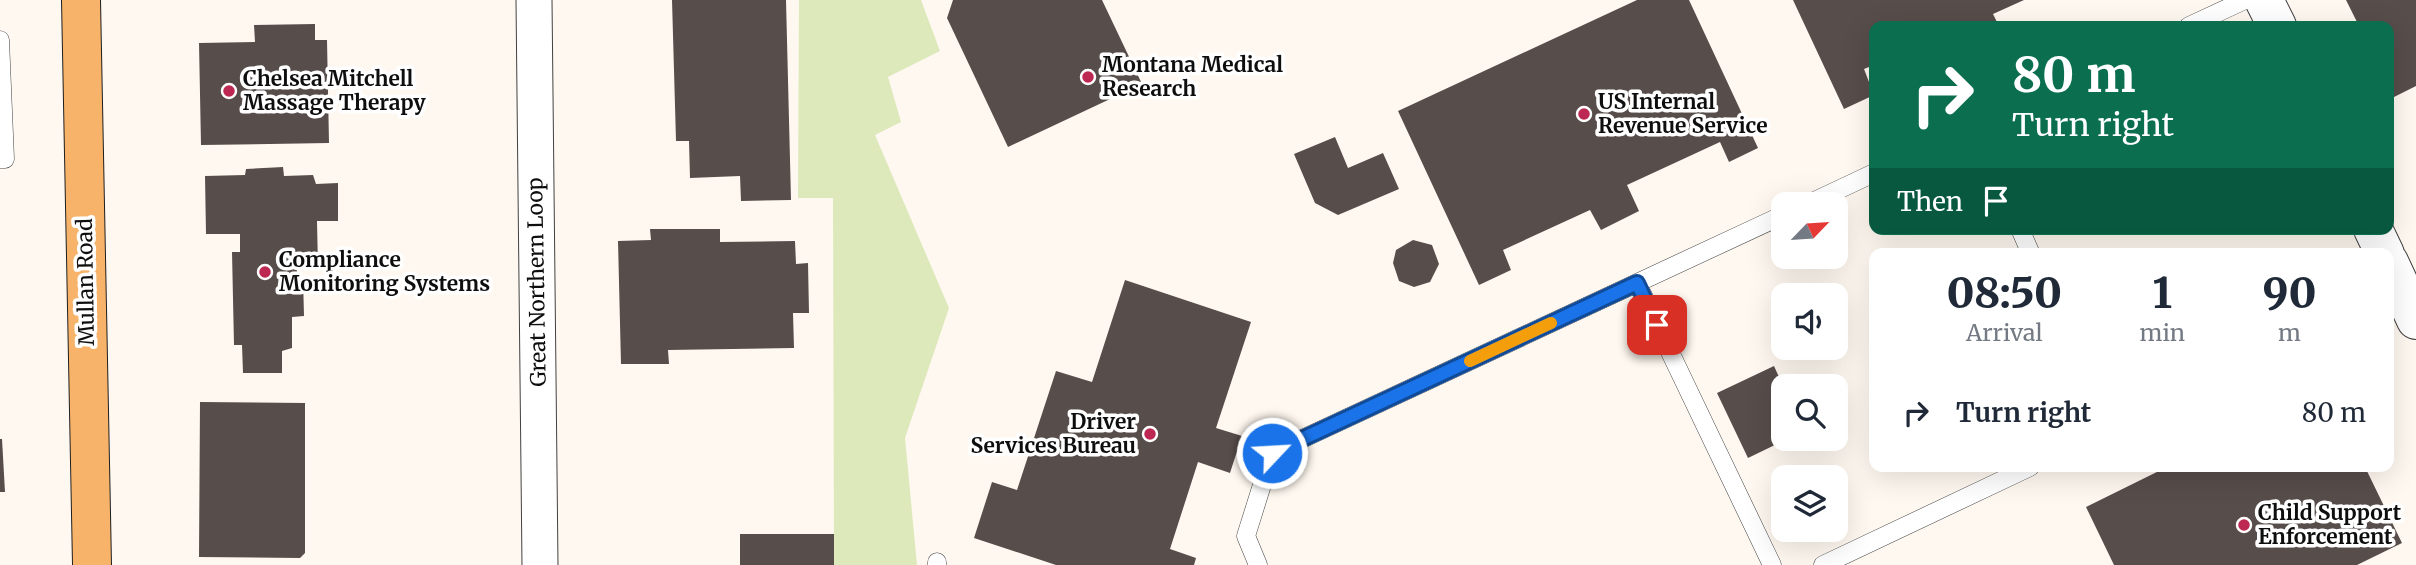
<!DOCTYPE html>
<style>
body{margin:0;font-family:Merriweather,serif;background:#f2f2f3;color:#1f2937;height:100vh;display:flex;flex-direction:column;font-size:26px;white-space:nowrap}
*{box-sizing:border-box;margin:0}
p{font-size:23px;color:#747a83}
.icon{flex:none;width:38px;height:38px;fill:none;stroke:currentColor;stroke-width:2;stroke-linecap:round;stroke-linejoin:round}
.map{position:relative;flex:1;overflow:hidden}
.side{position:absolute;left:1869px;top:248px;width:525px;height:224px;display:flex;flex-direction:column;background:#fff;border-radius:14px;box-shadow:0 7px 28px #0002}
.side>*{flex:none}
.top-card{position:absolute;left:1869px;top:21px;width:525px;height:214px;border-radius:14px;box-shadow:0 7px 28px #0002;background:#0b6e4f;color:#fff;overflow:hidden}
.needle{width:46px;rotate:65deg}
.tools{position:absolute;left:1771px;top:192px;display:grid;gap:14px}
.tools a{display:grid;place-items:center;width:77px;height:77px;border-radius:14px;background:#fff;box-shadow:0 7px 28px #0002;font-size:35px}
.pin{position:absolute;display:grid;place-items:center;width:60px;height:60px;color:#fff;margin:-30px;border-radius:14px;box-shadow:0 4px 10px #0006}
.me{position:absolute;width:77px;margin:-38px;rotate:65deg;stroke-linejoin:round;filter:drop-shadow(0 0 5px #0008)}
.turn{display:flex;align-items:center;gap:24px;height:147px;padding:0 28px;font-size:32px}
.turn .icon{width:91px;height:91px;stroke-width:2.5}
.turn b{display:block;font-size:49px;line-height:60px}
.then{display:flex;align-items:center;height:66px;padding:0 28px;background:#0003;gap:14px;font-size:26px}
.eta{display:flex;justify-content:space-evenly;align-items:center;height:119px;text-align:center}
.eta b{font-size:42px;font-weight:800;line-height:49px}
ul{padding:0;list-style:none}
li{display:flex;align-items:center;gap:21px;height:91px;padding:0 28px}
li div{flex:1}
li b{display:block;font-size:26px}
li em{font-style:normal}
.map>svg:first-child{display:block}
.green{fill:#dde9ba}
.building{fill:#574d4b}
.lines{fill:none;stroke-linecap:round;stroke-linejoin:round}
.service-casing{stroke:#414141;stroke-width:19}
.minor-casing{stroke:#414141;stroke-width:37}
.tertiary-casing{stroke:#414141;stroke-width:40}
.primary-casing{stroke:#1f1f1f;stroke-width:40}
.service{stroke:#fff;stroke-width:18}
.minor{stroke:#fff;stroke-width:35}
.tertiary{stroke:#fff;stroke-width:38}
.primary{stroke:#f6b369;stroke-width:38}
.route-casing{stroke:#114b97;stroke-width:18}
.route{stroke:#1a73e8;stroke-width:12}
.slow{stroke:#f59e0b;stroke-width:12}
.poi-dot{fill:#bd2852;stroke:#fff;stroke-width:2.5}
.labels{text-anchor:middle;stroke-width:7;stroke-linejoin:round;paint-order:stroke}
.poi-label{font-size:21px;font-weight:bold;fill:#0e0e0e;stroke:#fff;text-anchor:start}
.street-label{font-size:21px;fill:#0e0e0e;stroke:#fff}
</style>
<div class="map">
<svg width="2416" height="565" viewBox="0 0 2416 565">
<rect width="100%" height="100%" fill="#fff8f0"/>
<path class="green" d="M799,0H921L940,51L888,77L901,122L875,135L949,308L905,438L917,565H834L833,198H798Z"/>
<path class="building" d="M672,0H786L791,200L741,201L740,176L690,178L689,141H676Z
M953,0H1102L1142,84L1008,147L947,18Z
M1637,0H1689L1758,148L1729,162L1720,142L1627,185L1639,211L1601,230L1590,210L1503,250L1511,270L1479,285L1398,111Z
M1793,0H2024L1993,14L1999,26H1874V65L1864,69L1874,95L1844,109Z
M2346,0H2416V86L2394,97L2389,86V26H2359Z
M315,24V40H327L329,143L201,145L199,43L255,42L254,25Z
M1335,137L1348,168L1383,153L1399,189L1338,215L1315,203L1294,154Z
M283,167L284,176L313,175L316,184L338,183V221H317L318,267H297V278H303L304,316L292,317V348L282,351V373H243L242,345H234L232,252H240V234H206L205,176L245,175L246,169Z
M650,229H720V242L795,241L796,264L808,263L809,313H793L794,348L668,350L669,364H621L618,241L651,240Z
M1413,240L1432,245L1439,264L1430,282L1414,287L1399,281L1393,263L1396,250Z
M1125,280L1251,322L1216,428L1242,436L1230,473L1198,462L1170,549L1196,558L1194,565H1056L974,538L992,482L1017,490L1056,371L1092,382Z
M1774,366L1783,386V441L1748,458L1717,393Z
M200,402L305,403V553L300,558L199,557Z
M0,439H2L5,492H0Z
M2167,467H2365L2402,543L2357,565H2114L2086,507Z
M740,534H834V565H740Z"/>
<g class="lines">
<defs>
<path id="service" d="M2189,26L2245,0
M0,40L5,159H0
M1806,205L1874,173
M2020,229L2031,254
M1637,283L1772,565
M937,562V565
M1258,565L1246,536L1272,453L1783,215
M1823,565L2030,467"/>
<path id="minor" d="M534,0L540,565"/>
<path id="tertiary" d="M2264,0L2277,26
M2373,229L2385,254
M2389,262L2416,320"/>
<path id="primary" d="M81,0L92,565"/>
</defs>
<use href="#service" class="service-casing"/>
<use href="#minor" class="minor-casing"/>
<use href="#tertiary" class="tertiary-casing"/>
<use href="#primary" class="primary-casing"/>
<use href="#service" class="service"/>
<use href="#minor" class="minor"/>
<use href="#tertiary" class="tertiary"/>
<use href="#primary" class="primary"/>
</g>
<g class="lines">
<defs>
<path id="route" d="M1272,453L1637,283L1657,325"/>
</defs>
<use href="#route" class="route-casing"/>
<use href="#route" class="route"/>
<path class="slow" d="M1470,361L1551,323"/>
</g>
<g class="poi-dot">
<circle cx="1088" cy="77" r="7"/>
<circle cx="229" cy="91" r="7"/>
<circle cx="1584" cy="114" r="7"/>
<circle cx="265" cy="272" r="7"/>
<circle cx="1150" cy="434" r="7"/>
<circle cx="2244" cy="525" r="7"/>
</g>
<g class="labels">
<g class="poi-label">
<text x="1102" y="72">Montana Medical<tspan x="1102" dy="24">Research</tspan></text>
<text x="243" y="86">Chelsea Mitchell<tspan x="243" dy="24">Massage Therapy</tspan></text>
<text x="1598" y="109">US Internal<tspan x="1598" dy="24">Revenue Service</tspan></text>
<text x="279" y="267">Compliance<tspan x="279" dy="24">Monitoring Systems</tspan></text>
<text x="1136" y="429" text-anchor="end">Driver<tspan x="1136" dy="24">Services Bureau</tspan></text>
<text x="2258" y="520">Child Support<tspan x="2258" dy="24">Enforcement</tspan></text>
</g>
<g class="street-label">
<text transform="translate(86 282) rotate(-91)" y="7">Mullan Road</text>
<text transform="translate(537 282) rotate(-91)" y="7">Great Northern Loop</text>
</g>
</g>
</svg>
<div class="tools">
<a><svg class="needle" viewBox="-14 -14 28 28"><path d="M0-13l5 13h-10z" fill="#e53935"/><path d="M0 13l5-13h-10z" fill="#747a83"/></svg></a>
<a><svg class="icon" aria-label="sound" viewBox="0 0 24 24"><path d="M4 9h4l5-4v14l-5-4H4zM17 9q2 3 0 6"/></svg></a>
<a><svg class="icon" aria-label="search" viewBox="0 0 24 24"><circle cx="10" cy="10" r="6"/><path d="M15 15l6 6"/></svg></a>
<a><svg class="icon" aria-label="layers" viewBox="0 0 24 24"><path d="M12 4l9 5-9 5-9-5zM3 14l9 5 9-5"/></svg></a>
</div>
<div class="pin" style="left:1657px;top:325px;background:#d93025"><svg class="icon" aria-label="arrive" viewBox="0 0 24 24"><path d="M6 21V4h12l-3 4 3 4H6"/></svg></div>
<svg class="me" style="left:1272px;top:453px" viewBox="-20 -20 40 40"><circle r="17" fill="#1a73e8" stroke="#fff" stroke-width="3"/><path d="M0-11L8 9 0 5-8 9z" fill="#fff"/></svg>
<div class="top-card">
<div class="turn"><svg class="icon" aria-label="right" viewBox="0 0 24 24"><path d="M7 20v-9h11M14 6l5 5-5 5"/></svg><div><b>80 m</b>Turn right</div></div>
<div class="then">Then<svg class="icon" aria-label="arrive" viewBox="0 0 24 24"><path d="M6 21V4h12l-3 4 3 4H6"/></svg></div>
</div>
<section class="side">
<div class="eta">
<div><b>08:50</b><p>Arrival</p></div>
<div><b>1</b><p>min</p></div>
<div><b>90</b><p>m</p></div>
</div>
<ul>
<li><svg class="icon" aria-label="right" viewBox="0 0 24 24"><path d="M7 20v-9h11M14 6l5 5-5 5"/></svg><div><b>Turn right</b></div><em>80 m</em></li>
</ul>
</section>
</div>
